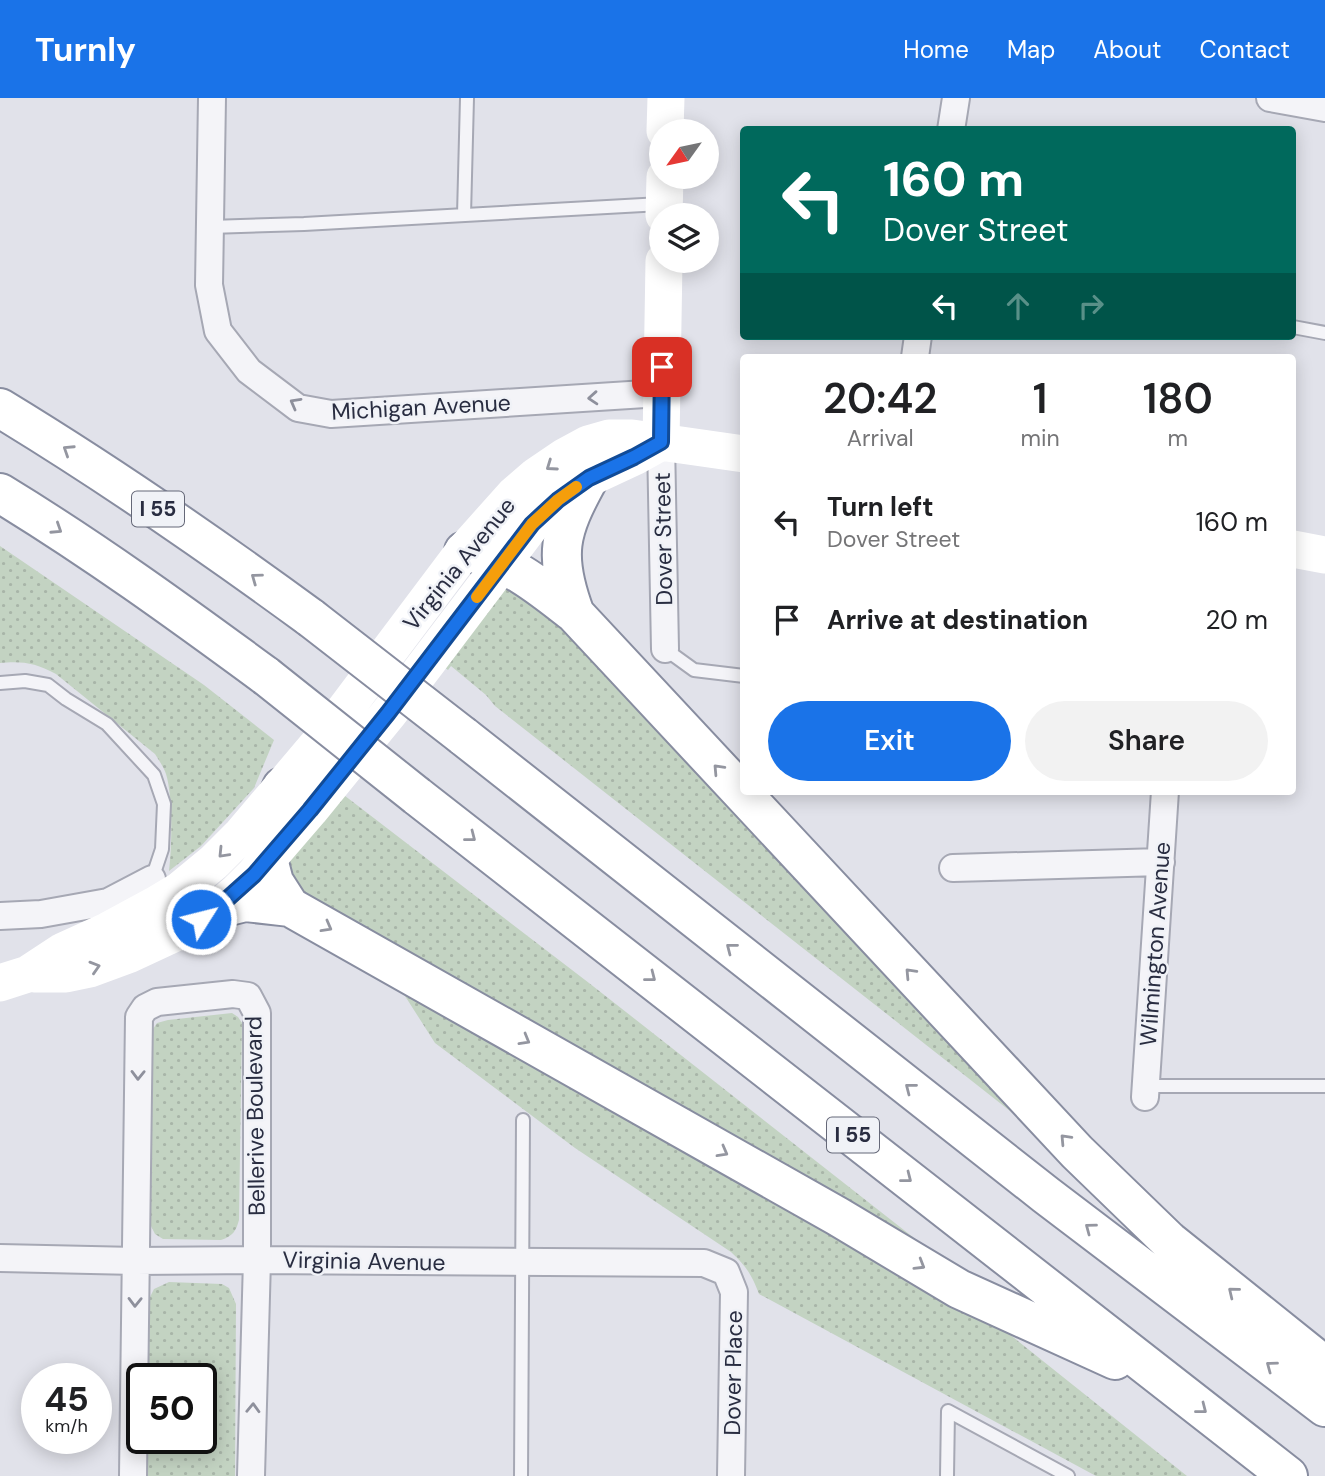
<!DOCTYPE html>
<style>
body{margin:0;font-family:"DM Sans",sans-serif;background:#f2f2f2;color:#202124;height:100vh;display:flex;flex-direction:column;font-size:26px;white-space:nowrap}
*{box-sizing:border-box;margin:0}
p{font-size:23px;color:#757577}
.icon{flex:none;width:38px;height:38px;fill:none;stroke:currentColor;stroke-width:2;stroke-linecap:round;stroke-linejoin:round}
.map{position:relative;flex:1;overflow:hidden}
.drawer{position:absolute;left:740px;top:256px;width:556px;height:441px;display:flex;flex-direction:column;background:#fff;border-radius:7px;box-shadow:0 4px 18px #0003}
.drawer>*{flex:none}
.banner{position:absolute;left:740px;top:28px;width:556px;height:214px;border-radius:7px;box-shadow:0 4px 18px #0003;background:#00695c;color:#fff;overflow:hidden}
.needle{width:46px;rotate:237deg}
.tools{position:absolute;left:649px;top:21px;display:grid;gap:14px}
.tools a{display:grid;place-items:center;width:70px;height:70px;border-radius:50%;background:#fff;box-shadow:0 4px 18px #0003;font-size:35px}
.speed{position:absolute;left:21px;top:1265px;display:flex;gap:14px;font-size:35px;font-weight:700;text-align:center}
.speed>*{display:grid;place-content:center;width:91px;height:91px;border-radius:50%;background:#fff;box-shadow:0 4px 18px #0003;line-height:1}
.speed small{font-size:18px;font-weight:400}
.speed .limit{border:4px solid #111;border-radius:10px;background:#fff;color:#111}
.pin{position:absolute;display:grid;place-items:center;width:60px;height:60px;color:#fff;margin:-30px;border-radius:14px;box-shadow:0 4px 10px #0006}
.me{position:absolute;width:77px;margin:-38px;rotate:54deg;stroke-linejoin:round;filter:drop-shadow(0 0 5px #0008)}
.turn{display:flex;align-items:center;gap:24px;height:147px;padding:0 28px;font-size:32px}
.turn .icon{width:91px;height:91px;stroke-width:2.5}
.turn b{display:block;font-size:49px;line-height:60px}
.lanes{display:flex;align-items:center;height:66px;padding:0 28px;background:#0003;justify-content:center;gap:35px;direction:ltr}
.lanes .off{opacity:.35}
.eta{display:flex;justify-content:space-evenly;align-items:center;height:119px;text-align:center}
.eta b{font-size:42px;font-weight:600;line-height:49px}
.primary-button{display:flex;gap:14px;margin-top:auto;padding:14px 28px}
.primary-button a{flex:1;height:80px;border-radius:42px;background:#1a73e8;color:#fff;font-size:28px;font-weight:600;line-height:80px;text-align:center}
.primary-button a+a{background:#f2f2f2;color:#202124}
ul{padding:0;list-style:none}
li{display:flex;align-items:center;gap:21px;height:98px;padding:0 28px}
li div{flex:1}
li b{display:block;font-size:26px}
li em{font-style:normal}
header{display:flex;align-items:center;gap:42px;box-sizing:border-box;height:98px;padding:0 35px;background:#1a73e8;color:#fff}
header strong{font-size:33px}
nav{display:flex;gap:38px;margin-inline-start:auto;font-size:24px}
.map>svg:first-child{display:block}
.grass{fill:url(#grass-dots)}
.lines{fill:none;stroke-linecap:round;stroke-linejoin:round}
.lane-casing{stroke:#a6a8b4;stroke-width:16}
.street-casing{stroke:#a6a8b4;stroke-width:30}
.highway-casing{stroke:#888da0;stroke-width:42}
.lane{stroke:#f4f4f8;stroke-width:12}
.street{stroke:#f4f4f8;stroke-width:26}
.secondary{stroke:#fff;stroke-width:37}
.highway{stroke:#fff;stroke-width:38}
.highway-bridge-casing{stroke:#888da0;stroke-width:42;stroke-linecap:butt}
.highway-bridge{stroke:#fff;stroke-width:38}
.oneway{stroke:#8e909c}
.oneway2{stroke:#9496a0}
.route-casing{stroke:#114b97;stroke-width:18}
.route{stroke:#1a73e8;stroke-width:12}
.slow{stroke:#f59e0b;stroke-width:12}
.labels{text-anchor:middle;stroke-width:5;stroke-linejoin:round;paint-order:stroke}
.shield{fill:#f0f2f7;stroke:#656878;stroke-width:2}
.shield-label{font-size:21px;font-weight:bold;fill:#292d41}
.street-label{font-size:23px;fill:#292d41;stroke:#f0f2f7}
</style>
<header>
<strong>Turnly</strong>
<nav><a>Home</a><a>Map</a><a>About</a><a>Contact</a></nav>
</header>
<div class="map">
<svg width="1325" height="1378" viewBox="0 0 1325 1378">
<defs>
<pattern id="grass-dots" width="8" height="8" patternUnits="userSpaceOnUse" patternTransform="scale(1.75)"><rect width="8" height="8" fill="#c3d3c2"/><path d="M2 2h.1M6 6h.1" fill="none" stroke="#a8b5a8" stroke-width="1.8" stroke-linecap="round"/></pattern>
</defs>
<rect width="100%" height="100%" fill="#e1e2ea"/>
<path class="grass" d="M0,448L204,587L274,642L254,690L201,748L169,773C172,748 173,699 166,676C164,669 159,663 155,656L56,576C35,565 23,563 0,565Z
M496,486L524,489L1028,1027L495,608L486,597L451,568L448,572L436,562Z
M336,691L589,885L960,1176L317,812L277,761Z
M398,887L991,1223L1008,1235L1187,1378H1096L759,1196C752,1177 746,1168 731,1154L575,1050L435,945Z
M232,915L238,919L242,925L239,1122C236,1133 233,1138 221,1142L163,1141L155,1136L150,1126L153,931L157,925L168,922Z
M169,1184L222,1186L229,1190L236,1206L235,1378H146L147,1341L201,1340V1281H148L150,1199L154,1191Z"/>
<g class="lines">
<defs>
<path id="lane" d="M464,117L467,0
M210,129L304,126L661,106
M1293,229L1325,235
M665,551L694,572L744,578
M0,585L25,583L48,587L66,601L107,626L154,677L164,706L162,751L152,781
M1145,988H1325
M521,1378L523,1022
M947,1378L948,1313L1068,1378"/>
<path id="street" d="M212,0L209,187L218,233L249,273L298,310L331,316L661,295
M1270,0L1325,10
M951,32L956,0
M915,259L918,238
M661,344L665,551
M953,770L1161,764
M0,818L41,816L108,804L152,781
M1145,999L1165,693
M0,1160L136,1163L257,1162L704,1165L726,1174L734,1194L731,1378
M133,1378L139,919L145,910L157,904L233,896L248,898L257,915V1162L251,1378"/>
<path id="highway" d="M0,310C107,375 210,446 311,520
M0,395C92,451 179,514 266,578
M464,453C508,462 541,489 575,516L1077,1054L1169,1143L1325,1268
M575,516C553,457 559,434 589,380
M463,638L1046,1097L1325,1309
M282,689L268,721L266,743L268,761L274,784L290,809
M417,698L1288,1378
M217,811L245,804L290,809L837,1118L959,1191L1115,1262"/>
</defs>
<use href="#lane" class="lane-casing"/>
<use href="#street" class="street-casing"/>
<use href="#highway" class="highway-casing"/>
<use href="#lane" class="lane"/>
<use href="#street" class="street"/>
<path class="secondary" d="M665,33L666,0
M664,117L665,79
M661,344L664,163
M1293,451L1325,457
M34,876H66L90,871L128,857L186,830L217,811L237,794L254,777L310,712L389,615L532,426L558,402L589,380L634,359L661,344
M0,885L28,876L63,853L107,833L155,807L180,792L214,764L242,736L325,638L464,453L514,397L536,378L564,359L588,346L609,340H632L744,356"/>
<use href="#highway" class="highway"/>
<defs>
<path id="highway-bridge" d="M311,520L463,638
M266,578L417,698"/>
</defs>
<use href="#highway-bridge" class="highway-bridge-casing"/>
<use href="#highway-bridge" class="highway-bridge"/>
</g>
<defs><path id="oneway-chevron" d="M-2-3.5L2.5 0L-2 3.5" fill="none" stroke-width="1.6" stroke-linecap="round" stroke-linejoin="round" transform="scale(1.75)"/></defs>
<g class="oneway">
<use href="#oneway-chevron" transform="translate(593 300) rotate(176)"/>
<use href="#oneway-chevron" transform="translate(295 305) rotate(-151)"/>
<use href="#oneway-chevron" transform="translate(138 977) rotate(91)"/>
<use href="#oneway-chevron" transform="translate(135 1204) rotate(91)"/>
<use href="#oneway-chevron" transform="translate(253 1310) rotate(-88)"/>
</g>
<g class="oneway2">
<use href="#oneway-chevron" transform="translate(68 352) rotate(-147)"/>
<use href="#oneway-chevron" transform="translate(551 368) rotate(145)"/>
<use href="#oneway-chevron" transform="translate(57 431) rotate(33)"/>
<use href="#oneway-chevron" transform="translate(256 480) rotate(-144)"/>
<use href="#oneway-chevron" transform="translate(718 671) rotate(-133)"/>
<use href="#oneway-chevron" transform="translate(471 739) rotate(38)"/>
<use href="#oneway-chevron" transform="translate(223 755) rotate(134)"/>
<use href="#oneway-chevron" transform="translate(327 829) rotate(29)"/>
<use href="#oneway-chevron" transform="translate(731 850) rotate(-142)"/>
<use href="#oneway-chevron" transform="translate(95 869) rotate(-17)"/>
<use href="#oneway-chevron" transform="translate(910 875) rotate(-133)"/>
<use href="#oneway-chevron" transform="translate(651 879) rotate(38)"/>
<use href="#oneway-chevron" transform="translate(525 942) rotate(30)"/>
<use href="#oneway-chevron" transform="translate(910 990) rotate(-142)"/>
<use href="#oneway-chevron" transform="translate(1065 1041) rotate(-133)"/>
<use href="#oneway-chevron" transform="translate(723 1054) rotate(29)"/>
<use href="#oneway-chevron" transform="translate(907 1080) rotate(38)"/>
<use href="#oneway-chevron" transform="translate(1090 1130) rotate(-143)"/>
<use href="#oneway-chevron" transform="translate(920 1167) rotate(31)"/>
<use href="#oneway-chevron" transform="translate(1233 1194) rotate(-141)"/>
<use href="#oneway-chevron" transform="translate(1271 1268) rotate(-143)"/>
<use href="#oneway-chevron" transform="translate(1202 1311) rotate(38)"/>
</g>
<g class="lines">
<defs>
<path id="route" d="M201,821L216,811L254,777L310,712L388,615L532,426L558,402L589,380L634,359L661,344L662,269"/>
</defs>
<use href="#route" class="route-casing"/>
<use href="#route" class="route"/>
<path class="slow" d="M477,499L532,426L558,402L576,389"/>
</g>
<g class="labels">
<g class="shield">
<rect x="132" y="393.5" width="52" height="35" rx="5"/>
<rect x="827" y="1019.5" width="52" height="35" rx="5"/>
</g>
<g class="shield-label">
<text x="158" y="418">I 55</text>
<text x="853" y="1044">I 55</text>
</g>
<g class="street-label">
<text transform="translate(421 309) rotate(-3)" y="8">Michigan Avenue</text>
<text transform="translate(663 441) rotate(-91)" y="8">Dover Street</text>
<text transform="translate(459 466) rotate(-51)" y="8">Virginia Avenue</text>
<text transform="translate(1155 846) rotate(-86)" y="8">Wilmington Avenue</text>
<text transform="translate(255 1018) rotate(-91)" y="8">Bellerive Boulevard</text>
<text transform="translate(364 1163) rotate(1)" y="8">Virginia Avenue</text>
<text transform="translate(733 1275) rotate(-89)" y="8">Dover Place</text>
</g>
</g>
</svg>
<div class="tools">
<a><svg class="needle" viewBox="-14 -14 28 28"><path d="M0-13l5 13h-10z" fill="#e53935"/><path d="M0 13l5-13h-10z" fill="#757577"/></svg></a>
<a><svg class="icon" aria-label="layers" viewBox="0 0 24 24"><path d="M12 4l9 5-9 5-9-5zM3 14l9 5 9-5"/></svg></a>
</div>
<div class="speed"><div>45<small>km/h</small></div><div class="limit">50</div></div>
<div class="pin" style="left:662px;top:269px;background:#d93025"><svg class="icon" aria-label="arrive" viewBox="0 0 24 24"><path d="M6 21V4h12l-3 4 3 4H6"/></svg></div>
<svg class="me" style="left:201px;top:821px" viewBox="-20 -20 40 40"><circle r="17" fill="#1a73e8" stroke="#fff" stroke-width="3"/><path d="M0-11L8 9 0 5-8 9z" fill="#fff"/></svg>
<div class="banner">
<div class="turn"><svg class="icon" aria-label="left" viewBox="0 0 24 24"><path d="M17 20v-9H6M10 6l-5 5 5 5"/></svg><div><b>160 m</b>Dover Street</div></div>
<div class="lanes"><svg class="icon" aria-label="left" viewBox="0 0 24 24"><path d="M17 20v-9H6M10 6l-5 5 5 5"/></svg><svg class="icon off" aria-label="ahead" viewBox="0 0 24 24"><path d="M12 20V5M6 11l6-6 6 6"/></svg><svg class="icon off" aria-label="right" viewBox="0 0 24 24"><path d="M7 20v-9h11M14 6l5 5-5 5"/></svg></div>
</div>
<section class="drawer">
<div class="eta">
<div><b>20:42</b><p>Arrival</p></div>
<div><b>1</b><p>min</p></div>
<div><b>180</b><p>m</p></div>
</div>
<ul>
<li><svg class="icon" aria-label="left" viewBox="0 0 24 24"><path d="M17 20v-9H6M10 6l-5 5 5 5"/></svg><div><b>Turn left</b><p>Dover Street</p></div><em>160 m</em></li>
<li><svg class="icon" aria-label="arrive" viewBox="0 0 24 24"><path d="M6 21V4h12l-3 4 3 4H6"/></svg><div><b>Arrive at destination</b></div><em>20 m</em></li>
</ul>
<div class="primary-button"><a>Exit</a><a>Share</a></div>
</section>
</div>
